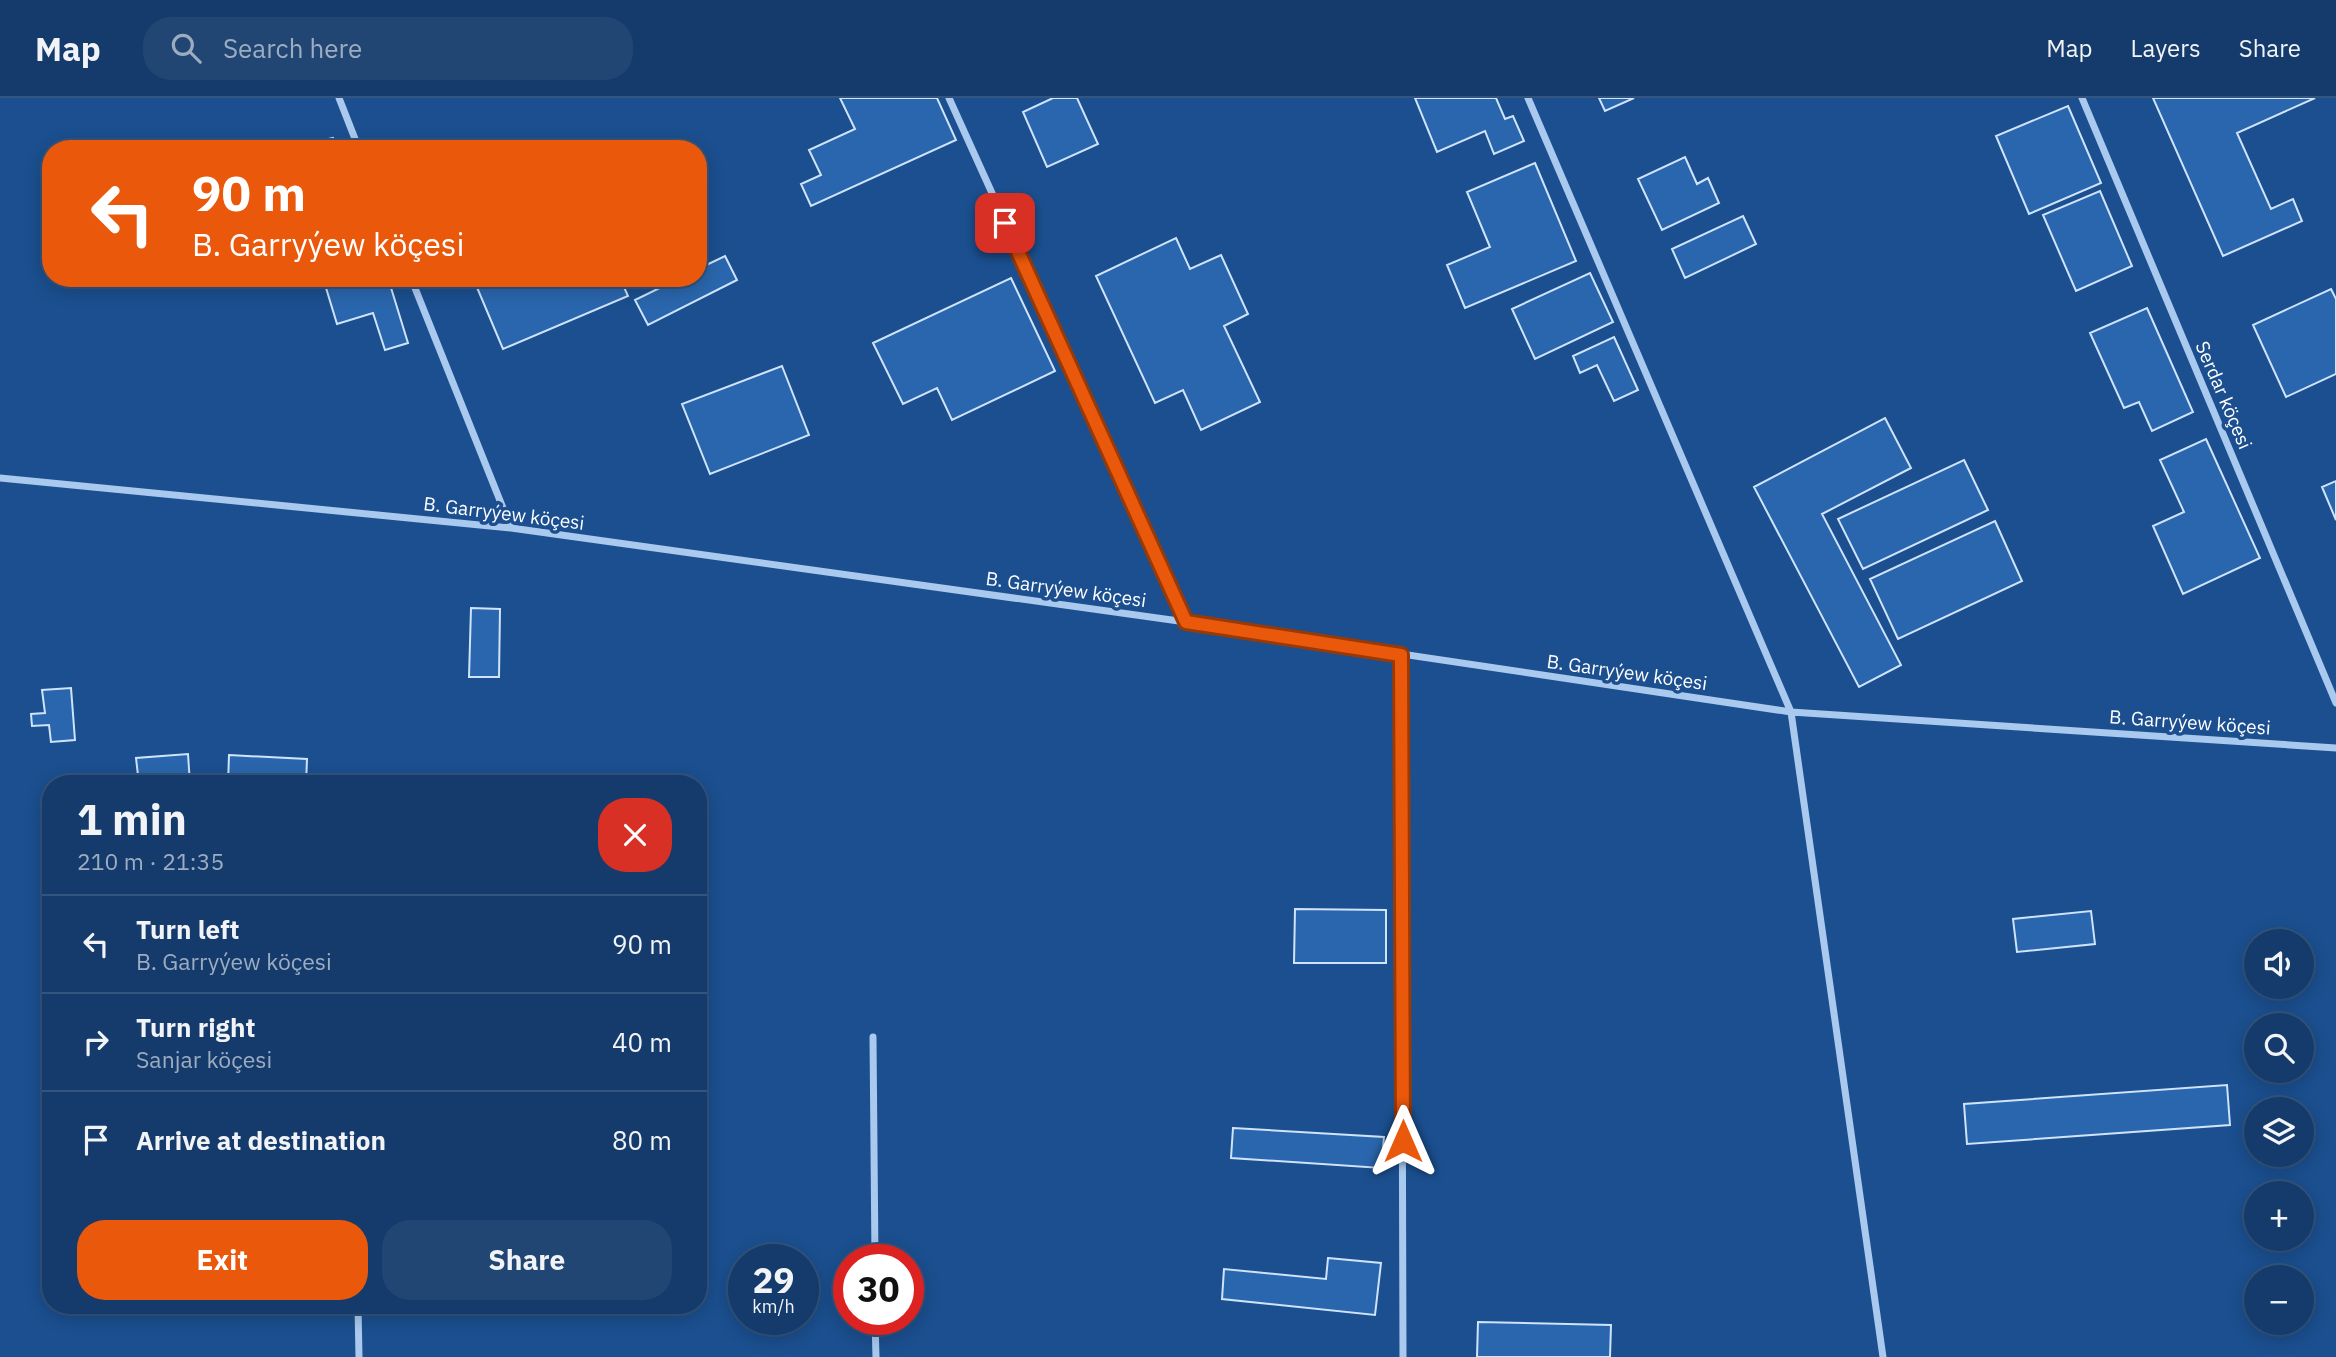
<!DOCTYPE html>
<meta charset="utf-8">
<style>
body{margin:0;font-family:"IBM Plex Sans",sans-serif;background:#214673;color:#f1f3f6;height:100vh;display:flex;flex-direction:column;font-size:26px;white-space:nowrap}
*{box-sizing:border-box;margin:0}
p{font-size:23px;color:#9dadc1}
.icon{flex:none;width:38px;height:38px;fill:none;stroke:currentColor;stroke-width:2;stroke-linecap:round;stroke-linejoin:round}
.map{position:relative;flex:1;overflow:hidden}
.sheet{position:absolute;left:42px;top:677px;width:665px;height:539px;display:flex;flex-direction:column;background:#143b6b;border-radius:28px;box-shadow:0 4px 18px #0003,0 0 0 2px #33557e}
.sheet>*{flex:none}
.guide{position:absolute;left:42px;top:42px;width:665px;height:147px;border-radius:28px;box-shadow:0 4px 18px #0003,0 0 0 2px #33557e;background:#ea580c;color:#fff;overflow:hidden}
.buttons{position:absolute;left:2244px;top:831px;display:grid;gap:14px}
.buttons a{display:grid;place-items:center;width:70px;height:70px;border-radius:50%;background:#143b6b;box-shadow:0 4px 18px #0003,0 0 0 2px #33557e;font-size:35px}
.speed{position:absolute;left:728px;top:1146px;display:flex;gap:14px;font-size:35px;font-weight:700;text-align:center}
.speed>*{display:grid;place-content:center;width:91px;height:91px;border-radius:50%;background:#143b6b;box-shadow:0 4px 18px #0003,0 0 0 2px #33557e;line-height:1}
.speed small{font-size:18px;font-weight:400}
.speed .limit{border:10px solid #d22;background:#fff;color:#111}
.pin{position:absolute;display:grid;place-items:center;width:60px;height:60px;color:#fff;margin:-30px;border-radius:14px;box-shadow:0 4px 10px #0006}
.me{position:absolute;width:77px;margin:-38px;rotate:0deg;stroke-linejoin:round;filter:drop-shadow(0 0 5px #0008)}
.turn{display:flex;align-items:center;gap:24px;height:147px;padding:0 35px;font-size:32px}
.turn .icon{width:91px;height:91px;stroke-width:2.5}
.turn b{display:block;font-size:49px;line-height:60px}
.round{display:grid;place-items:center;flex:none;width:74px;height:74px;border-radius:28px;background:#214673}
.overview{display:flex;align-items:center;justify-content:space-between;height:119px;padding:0 35px}
h1{font-size:42px;font-weight:800;line-height:52px}
.cta{display:flex;gap:14px;margin-top:auto;padding:14px 35px}
.cta a{flex:1;height:80px;border-radius:28px;background:#ea580c;color:#fff;font-size:28px;font-weight:800;line-height:80px;text-align:center}
.cta a+a{background:#214673;color:#f1f3f6}
ul{padding:0;list-style:none}
li{display:flex;align-items:center;gap:21px;height:98px;padding:0 35px;border-top:2px solid #33557e}
li div{flex:1}
li b{display:block;font-size:26px}
li em{font-style:normal}
header{display:flex;align-items:center;gap:42px;box-sizing:border-box;height:98px;padding:0 35px;background:#143b6b;border-bottom:2px solid #33557e}
header strong{font-size:33px}
nav{display:flex;gap:38px;margin-inline-start:auto;font-size:24px}
.search{width:490px;height:63px;background:#214673;display:flex;align-items:center;gap:18px;box-sizing:border-box;padding:0 24px;border-radius:28px;color:#9dadc1;font-size:26px}
.map>svg:first-child{display:block}
.building{fill:#2a66ad;stroke:#cfe3fa;stroke-width:2}
.lines{fill:none;stroke-linecap:round;stroke-linejoin:round}
.street{stroke:#a9c9ee;stroke-width:7}
.route-casing{stroke:#983908;stroke-width:18}
.route{stroke:#ea580c;stroke-width:12}
.labels{text-anchor:middle;stroke-width:7;stroke-linejoin:round;paint-order:stroke}
.street-label{font-size:19px;fill:#fff;stroke:#1b4f8f}
</style>
<header>
<strong>Map</strong>
<div class="search"><svg class="icon" aria-label="search" viewBox="0 0 24 24"><circle cx="10" cy="10" r="6"/><path d="M15 15l6 6"/></svg>Search here</div>
<nav><a>Map</a><a>Layers</a><a>Share</a></nav>
</header>
<div class="map">
<svg width="2336" height="1259" viewBox="0 0 2336 1259">
<rect width="100%" height="100%" fill="#1b4f8f"/>
<path class="building" d="M840,0H937L956,42L811,108L801,86L821,77L809,52L855,31Z
M1053,0H1077L1098,46L1047,69L1023,14Z
M1415,0H1496L1505,21L1513,18L1524,43L1494,56L1485,33L1437,54Z
M1599,0H1634L1605,13Z
M2153,0H2315L2237,35L2271,111L2293,101L2302,123L2223,158Z
M2068,8L2101,85L2029,116L1996,38Z
M333,40L336,51H285Z
M1685,59L1697,86L1708,80L1719,105L1662,132L1638,81Z
M1535,65L1576,163L1465,210L1447,167L1490,149L1467,94Z
M2100,93L2132,168L2076,193L2043,117Z
M1743,118L1756,146L1685,180L1672,151Z
M1176,140L1190,171L1221,157L1248,216L1224,228L1260,304L1201,332L1183,292L1155,305L1096,178Z
M725,158L737,182L648,227L635,202L680,180H698V171Z
M1590,175L1613,224L1535,261L1512,211Z
M323,180H388L408,245L385,252L373,215L337,226Z
M473,180H620L628,198L503,251Z
M1011,180L1055,273L952,322L937,290L903,306L873,245Z
M2331,191L2336,201V276L2286,299L2253,227Z
M2147,210L2193,314L2152,333L2139,304L2124,310L2090,235Z
M1614,239L1638,292L1614,303L1597,267L1580,275L1573,258Z
M782,268L809,337L710,376L682,306Z
M1885,320L1911,370L1822,416L1901,567L1859,589L1754,389Z
M2206,341L2260,460L2183,496L2153,428L2184,414L2160,362Z
M1964,362L1988,412L1863,471L1838,421Z
M2336,383V422L2322,389Z
M1995,423L2022,483L1898,541L1870,481Z
M471,510L500,511L499,579H469Z
M71,590L75,642L51,644L49,627L32,628L31,616L45,615L42,592Z
M188,656L190,686H139L136,660Z
M229,657L307,661L306,686H228Z
M49,741H51V775H49Z
M1295,811L1386,812V865H1294Z
M2091,813L2095,846L2017,854L2013,821Z
M2227,987L2230,1027L1967,1046L1964,1006Z
M1233,1030L1384,1039L1381,1070L1231,1060Z
M1328,1160L1381,1165L1375,1217L1222,1201L1224,1171L1326,1181Z
M1478,1224L1611,1227L1610,1259H1477Z"/>
<g class="lines">
<path class="street" d="M339,0L359,51
M949,0L1186,524
M1528,0L1791,614L1883,1259
M2082,0L2336,605
M411,180L511,430
M0,380L511,430L1186,524L1791,614L2336,650
M1401,557L1403,1259
M873,939L875,1162
M358,1208L359,1259
M875,1222L876,1259"/>
</g>
<g class="lines">
<defs>
<path id="route" d="M1005,125L1186,524L1401,557L1403,1043"/>
</defs>
<use href="#route" class="route-casing"/>
<use href="#route" class="route"/>
</g>
<g class="labels">
<g class="street-label">
<text transform="translate(2224 297) rotate(67)" y="7">Serdar köçesi</text>
<text transform="translate(504 415) rotate(7)" y="7">B. Garryýew köçesi</text>
<text transform="translate(1066 491) rotate(8)" y="7">B. Garryýew köçesi</text>
<text transform="translate(1627 574) rotate(8)" y="7">B. Garryýew köçesi</text>
<text transform="translate(2190 624) rotate(4)" y="7">B. Garryýew köçesi</text>
</g>
</g>
</svg>
<div class="buttons">
<a><svg class="icon" aria-label="sound" viewBox="0 0 24 24"><path d="M4 9h4l5-4v14l-5-4H4zM17 9q2 3 0 6"/></svg></a>
<a><svg class="icon" aria-label="search" viewBox="0 0 24 24"><circle cx="10" cy="10" r="6"/><path d="M15 15l6 6"/></svg></a>
<a><svg class="icon" aria-label="layers" viewBox="0 0 24 24"><path d="M12 4l9 5-9 5-9-5zM3 14l9 5 9-5"/></svg></a>
<a>+</a>
<a>−</a>
</div>
<div class="speed"><div>29<small>km/h</small></div><div class="limit">30</div></div>
<div class="pin" style="left:1005px;top:125px;background:#d93025"><svg class="icon" aria-label="arrive" viewBox="0 0 24 24"><path d="M6 21V4h12l-3 4 3 4H6"/></svg></div>
<svg class="me" style="left:1403px;top:1043px" viewBox="-20 -20 40 40"><path d="M0-17L14 15 0 8-14 15z" fill="#ea580c" stroke="#fff" stroke-width="4"/></svg>
<div class="guide">
<div class="turn"><svg class="icon" aria-label="left" viewBox="0 0 24 24"><path d="M17 20v-9H6M10 6l-5 5 5 5"/></svg><div><b>90 m</b>B. Garryýew köçesi</div></div>
</div>
<section class="sheet">
<div class="overview"><div><h1>1 min</h1><p>210 m · 21:35</p></div><a class="round" style="background:#d93025;color:#fff"><svg class="icon" aria-label="close" viewBox="0 0 24 24"><path d="M6 6l12 12M18 6L6 18"/></svg></a></div>
<ul>
<li><svg class="icon" aria-label="left" viewBox="0 0 24 24"><path d="M17 20v-9H6M10 6l-5 5 5 5"/></svg><div><b>Turn left</b><p>B. Garryýew köçesi</p></div><em>90 m</em></li>
<li><svg class="icon" aria-label="right" viewBox="0 0 24 24"><path d="M7 20v-9h11M14 6l5 5-5 5"/></svg><div><b>Turn right</b><p>Sanjar köçesi</p></div><em>40 m</em></li>
<li><svg class="icon" aria-label="arrive" viewBox="0 0 24 24"><path d="M6 21V4h12l-3 4 3 4H6"/></svg><div><b>Arrive at destination</b></div><em>80 m</em></li>
</ul>
<div class="cta"><a>Exit</a><a>Share</a></div>
</section>
</div>
